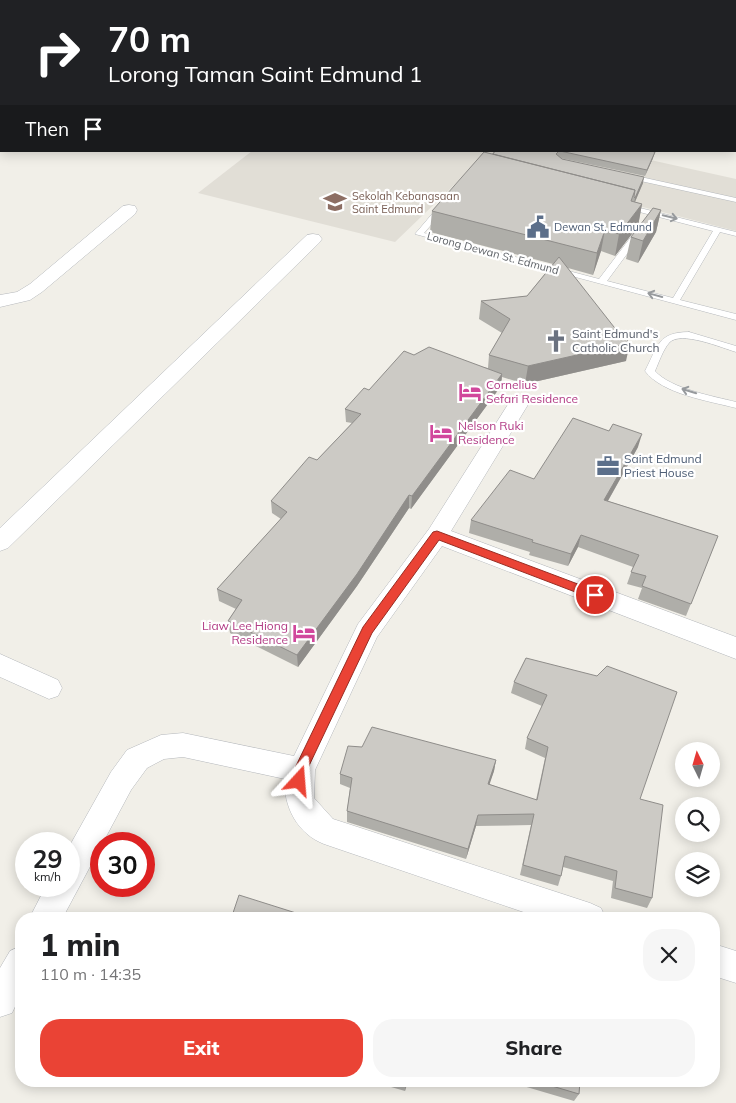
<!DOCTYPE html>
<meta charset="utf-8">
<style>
body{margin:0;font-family:Mulish,sans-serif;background:#f6f6f6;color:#202124;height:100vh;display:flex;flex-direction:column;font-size:19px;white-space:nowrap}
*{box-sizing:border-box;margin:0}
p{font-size:16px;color:#757577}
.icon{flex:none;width:28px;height:28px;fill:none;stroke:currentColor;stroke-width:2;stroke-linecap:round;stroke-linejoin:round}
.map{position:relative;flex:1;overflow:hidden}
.sheet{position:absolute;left:15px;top:912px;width:705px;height:175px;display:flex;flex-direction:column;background:#fff;border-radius:20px;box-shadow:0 2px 12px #0003}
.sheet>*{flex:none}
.hud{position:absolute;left:0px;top:0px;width:736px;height:152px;box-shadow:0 2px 12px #0003;background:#202124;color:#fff;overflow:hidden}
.needle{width:32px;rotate:355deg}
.tools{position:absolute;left:675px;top:742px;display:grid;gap:10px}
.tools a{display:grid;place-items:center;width:45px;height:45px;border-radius:50%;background:#fff;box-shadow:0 2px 12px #0003;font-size:25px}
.speed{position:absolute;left:15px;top:832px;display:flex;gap:10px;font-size:25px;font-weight:700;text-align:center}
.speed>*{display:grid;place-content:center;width:65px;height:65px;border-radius:50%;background:#fff;box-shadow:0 2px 12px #0003;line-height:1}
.speed small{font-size:12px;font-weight:400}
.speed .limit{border:8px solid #d22;background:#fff;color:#111}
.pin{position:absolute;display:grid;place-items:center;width:42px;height:42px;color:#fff;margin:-21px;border:2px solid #fff;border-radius:50%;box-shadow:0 1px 5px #0007}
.me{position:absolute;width:55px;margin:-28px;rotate:19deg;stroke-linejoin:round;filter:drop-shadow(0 0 4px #0008)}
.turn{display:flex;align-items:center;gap:18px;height:105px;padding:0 25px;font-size:22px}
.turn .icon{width:65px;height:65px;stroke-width:2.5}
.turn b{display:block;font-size:35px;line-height:42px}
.then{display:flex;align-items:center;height:48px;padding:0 25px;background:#0003;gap:10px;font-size:19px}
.round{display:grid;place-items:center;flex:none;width:52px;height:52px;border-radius:20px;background:#f6f6f6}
.summary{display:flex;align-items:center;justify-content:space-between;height:85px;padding:0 25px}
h1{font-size:30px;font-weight:800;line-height:38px}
.primary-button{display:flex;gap:10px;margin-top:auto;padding:10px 25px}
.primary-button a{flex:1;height:58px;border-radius:20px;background:#ea4335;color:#fff;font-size:20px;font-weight:800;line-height:58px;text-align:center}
.primary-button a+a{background:#f6f6f6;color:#202124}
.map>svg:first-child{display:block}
.education{fill:#e1ded6}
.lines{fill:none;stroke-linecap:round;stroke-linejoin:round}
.service-casing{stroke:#b5b8bc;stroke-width:1}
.minor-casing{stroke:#b5b8bc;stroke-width:1}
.service{fill:#fff;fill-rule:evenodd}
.minor{fill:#fff;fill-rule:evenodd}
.wall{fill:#afaea9}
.shaded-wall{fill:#8f8d8a}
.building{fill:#cccac5;stroke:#8f8d8a}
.oneway{stroke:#979a9d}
.route{fill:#ea4335;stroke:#982c22}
.labels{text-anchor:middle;stroke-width:4.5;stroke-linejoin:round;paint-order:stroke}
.far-education-label{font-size:11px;fill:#785e54;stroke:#fff;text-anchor:start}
.far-service-label{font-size:11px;fill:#4e5e75;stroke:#fff;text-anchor:start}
.far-street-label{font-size:11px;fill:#5f6368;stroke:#fff}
.worship-label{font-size:12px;fill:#5b616d;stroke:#fff;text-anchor:start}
.hotel-label{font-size:12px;fill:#b23c85;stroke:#fff;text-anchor:start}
.service-label{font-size:12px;fill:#4e5e75;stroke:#fff;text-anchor:start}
</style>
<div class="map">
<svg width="736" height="1103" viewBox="0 0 736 1103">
<rect width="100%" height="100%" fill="#f1efe8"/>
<path class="education" d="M252,151H610L736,179V231L476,164L395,242L198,193Z"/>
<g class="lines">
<defs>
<path id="service" d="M627,174L736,198V202L627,178Z
M624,204L736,232V236L720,232L680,300L736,314V320L415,234L438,207H441L445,209L424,233L599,279L634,233H637L641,235L607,281L673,298L713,231L624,208Z
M689,332L736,346V352C722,348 680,330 669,343C663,350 659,362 655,371C671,389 713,396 736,402V408C709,401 662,394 645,371C658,346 658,332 689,332Z"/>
<path id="minor" d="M389,0H406V1H390Z
M0,20H1V28H0Z
M0,64H1V73H0Z
M735,84H736V92H735Z
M129,205L135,206L137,210L135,214L42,292L30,300L0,307V295L17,292L30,284L123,206Z
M313,234L319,235L322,239L319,243L8,548L0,551V528L307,235Z
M519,396L526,398L529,403L451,531L736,637V659L442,546L377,637L315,770L314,798L333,819L590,903L601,908L606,919H544L324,844C298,834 283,807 285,779L183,757L164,759L147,768L131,790L62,919H29L46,886H69V847L111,772L127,750L161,735L183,733L294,756L358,624L429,529L512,398Z
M0,654L58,680L62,688L58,696L49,699L0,677Z
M714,944L736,951V983L714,976Z
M21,946V994L12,1013L0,1017V968L10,951Z"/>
</defs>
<use href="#service" class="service-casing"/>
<use href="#minor" class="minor-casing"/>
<use href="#service" class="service"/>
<use href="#minor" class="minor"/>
</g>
<path class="wall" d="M6,0H34L31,1H11Z
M736,0V70H735V1Z
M495,151H651L653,158L645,176L560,158L562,159L643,183L635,202L642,204L638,226L615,256L601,251L593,275L568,268L626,361L525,384L502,377L501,386L411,509L409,508L357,586L298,667L230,633L228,621L236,609L219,601L217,589L281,519L272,513L271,501L317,460L352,423L346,422L345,409L369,390L414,355L488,368L489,355L502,333L479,319L481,301L527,296L553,264L430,232L432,211Z
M661,210L656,232L638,263L626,259L631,237Z
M638,447L608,501L718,536L686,616L638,599L642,588L627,584L633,567L578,547L568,566L529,555L530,552L469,533L471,520L534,479Z
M526,658L640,799L652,898L647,908L611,898L613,881L563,867L561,876L558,886L520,875L531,825L476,826L466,859L347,822V811L350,788L340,784V774L496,760L494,771L489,784L536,800L545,758L525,749L527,738L542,706L511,693L514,682Z
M370,1081H408L405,1091Z
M506,1081H580L579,1094L574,1101Z"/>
<path class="shaded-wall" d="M22,0H34L31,1H22Z
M655,152L653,158L645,176L647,170Z
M644,177L643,183L634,204L635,198Z
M642,204L638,226L615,256L619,234Z
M661,210L656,232L638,263L643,241Z
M605,230L601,251L593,275L597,253Z
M630,343L626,361L525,384L528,366Z
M502,374L501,386L411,509L412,496Z
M642,434L638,447L601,513L604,500Z
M409,495V508L357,586L298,667L297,655Z
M581,535L578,547L568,566L571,554Z
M496,760L494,771L486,795L488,784Z
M478,815L476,826L466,859L468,849Z
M407,1081H408L405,1091L406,1084Z"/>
<path class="building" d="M514,0H736V53H735V1H513Z
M495,151H559L556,154L562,159L644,177L635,198L634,197L635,190L493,154Z
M560,151H651L655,152L647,170Z
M484,152L635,190L631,201L642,204L619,234L605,230L597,253L432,211Z
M653,208L661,210L643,241L631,237Z
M559,257L614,327L630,343L528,366L489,355L510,319L481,301L527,296Z
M429,347L502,374L412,496L409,495L357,574L297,655L228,621L242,600L217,589L287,512L271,501L309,457L317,460L361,414L345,409L364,388L369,390L404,351L414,355Z
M573,418L609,431L613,424L642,434L604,500L718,536L691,604L642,586L646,576L631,572L639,555L581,535L571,554L532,542L533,540L471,520L510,470L534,479Z
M526,658L597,676L607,666L677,692L640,799L663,805L652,898L615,888L617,871L565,856L561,876L523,865L534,814L478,815L468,849L347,811L352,778L340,774L348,746L362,747L372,727L496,760L488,784L537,800L548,747L527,738L547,695L514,682Z
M239,895L315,919H231Z
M395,1081H407L406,1084Z
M535,1081H580L579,1094Z"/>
<defs><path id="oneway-shaft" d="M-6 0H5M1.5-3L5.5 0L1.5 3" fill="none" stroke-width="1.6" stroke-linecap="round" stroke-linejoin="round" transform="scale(1.25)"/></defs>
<g class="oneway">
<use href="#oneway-shaft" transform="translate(670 217) rotate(14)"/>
<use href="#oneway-shaft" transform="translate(655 295) rotate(-165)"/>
<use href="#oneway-shaft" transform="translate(689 391) rotate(-163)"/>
</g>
<path class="route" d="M437,531L599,592L601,595L599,598H591L439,540L372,633L307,770L304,785L299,787L294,785L292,781L294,770L363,627L433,532Z"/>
<defs>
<symbol id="school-bare" viewBox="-9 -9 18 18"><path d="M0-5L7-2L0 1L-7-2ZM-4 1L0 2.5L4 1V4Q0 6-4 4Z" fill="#8d6e63" stroke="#fff" stroke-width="2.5" paint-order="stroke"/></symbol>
<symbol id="civic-bare" viewBox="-9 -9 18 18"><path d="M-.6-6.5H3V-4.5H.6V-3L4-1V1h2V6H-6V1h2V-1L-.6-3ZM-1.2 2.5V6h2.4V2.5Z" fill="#5c6f8a" stroke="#fff" stroke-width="2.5" paint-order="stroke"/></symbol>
<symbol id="church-bare" viewBox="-9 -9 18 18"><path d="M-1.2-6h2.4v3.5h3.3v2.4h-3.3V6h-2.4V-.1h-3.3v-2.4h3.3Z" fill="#6b7280" stroke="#fff" stroke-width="2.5" paint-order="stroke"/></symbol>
<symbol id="hotel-bare" viewBox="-9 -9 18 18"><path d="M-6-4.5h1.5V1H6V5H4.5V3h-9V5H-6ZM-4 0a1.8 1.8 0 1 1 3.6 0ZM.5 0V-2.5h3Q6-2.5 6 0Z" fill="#d1479c" stroke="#fff" stroke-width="2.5" paint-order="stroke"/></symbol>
<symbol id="office-bare" viewBox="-9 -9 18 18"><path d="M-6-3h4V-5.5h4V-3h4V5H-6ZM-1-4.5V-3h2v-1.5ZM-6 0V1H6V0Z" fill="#5c6f8a" stroke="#fff" stroke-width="2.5" paint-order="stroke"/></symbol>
</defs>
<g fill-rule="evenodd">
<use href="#school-bare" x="319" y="186" width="32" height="32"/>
<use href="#civic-bare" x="522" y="211" width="32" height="32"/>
<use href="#church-bare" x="540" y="325" width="32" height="32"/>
<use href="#hotel-bare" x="454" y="376" width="32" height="32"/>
<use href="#hotel-bare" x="425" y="417" width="32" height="32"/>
<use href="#office-bare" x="592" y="450" width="32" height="32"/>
<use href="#hotel-bare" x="288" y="617" width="32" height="32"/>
</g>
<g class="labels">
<g class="far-education-label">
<text x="352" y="200">Sekolah Kebangsaan<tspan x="352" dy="13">Saint Edmund</tspan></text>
</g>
<g class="far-service-label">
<text x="554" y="231">Dewan St. Edmund</text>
</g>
<g class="far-street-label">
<text transform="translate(493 253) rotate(15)" y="4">Lorong Dewan St. Edmund</text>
</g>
<g class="worship-label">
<text x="572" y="338">Saint Edmund's<tspan x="572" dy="14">Catholic Church</tspan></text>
</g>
<g class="hotel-label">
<text x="486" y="389">Cornelius<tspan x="486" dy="14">Sefari Residence</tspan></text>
<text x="458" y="430">Nelson Ruki<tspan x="458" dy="14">Residence</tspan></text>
<text x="288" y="630" text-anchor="end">Liaw Lee Hiong<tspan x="288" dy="14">Residence</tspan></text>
</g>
<g class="service-label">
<text x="624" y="463">Saint Edmund<tspan x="624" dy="14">Priest House</tspan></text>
</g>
</g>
</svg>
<div class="tools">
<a><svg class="needle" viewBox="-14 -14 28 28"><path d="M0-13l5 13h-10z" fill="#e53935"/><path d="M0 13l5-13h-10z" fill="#757577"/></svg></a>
<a><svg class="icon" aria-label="search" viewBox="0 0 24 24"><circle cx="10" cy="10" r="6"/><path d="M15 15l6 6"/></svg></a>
<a><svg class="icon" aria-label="layers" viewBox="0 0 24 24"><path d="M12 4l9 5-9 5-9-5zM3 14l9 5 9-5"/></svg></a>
</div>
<div class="speed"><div>29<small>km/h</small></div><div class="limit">30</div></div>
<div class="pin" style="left:595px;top:595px;background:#d93025"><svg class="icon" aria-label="arrive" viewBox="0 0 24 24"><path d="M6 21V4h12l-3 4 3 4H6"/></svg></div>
<svg class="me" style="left:299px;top:781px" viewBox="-20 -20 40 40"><path d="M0-17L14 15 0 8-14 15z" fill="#ea4335" stroke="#fff" stroke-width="4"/></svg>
<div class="hud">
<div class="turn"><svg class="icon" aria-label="right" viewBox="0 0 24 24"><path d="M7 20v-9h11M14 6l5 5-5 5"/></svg><div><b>70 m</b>Lorong Taman Saint Edmund 1</div></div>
<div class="then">Then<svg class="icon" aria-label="arrive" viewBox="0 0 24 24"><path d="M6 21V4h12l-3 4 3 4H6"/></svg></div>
</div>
<section class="sheet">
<div class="summary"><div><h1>1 min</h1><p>110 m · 14:35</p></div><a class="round"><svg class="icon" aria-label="close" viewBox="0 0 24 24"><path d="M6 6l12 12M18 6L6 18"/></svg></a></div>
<div class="primary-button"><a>Exit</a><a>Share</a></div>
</section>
</div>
